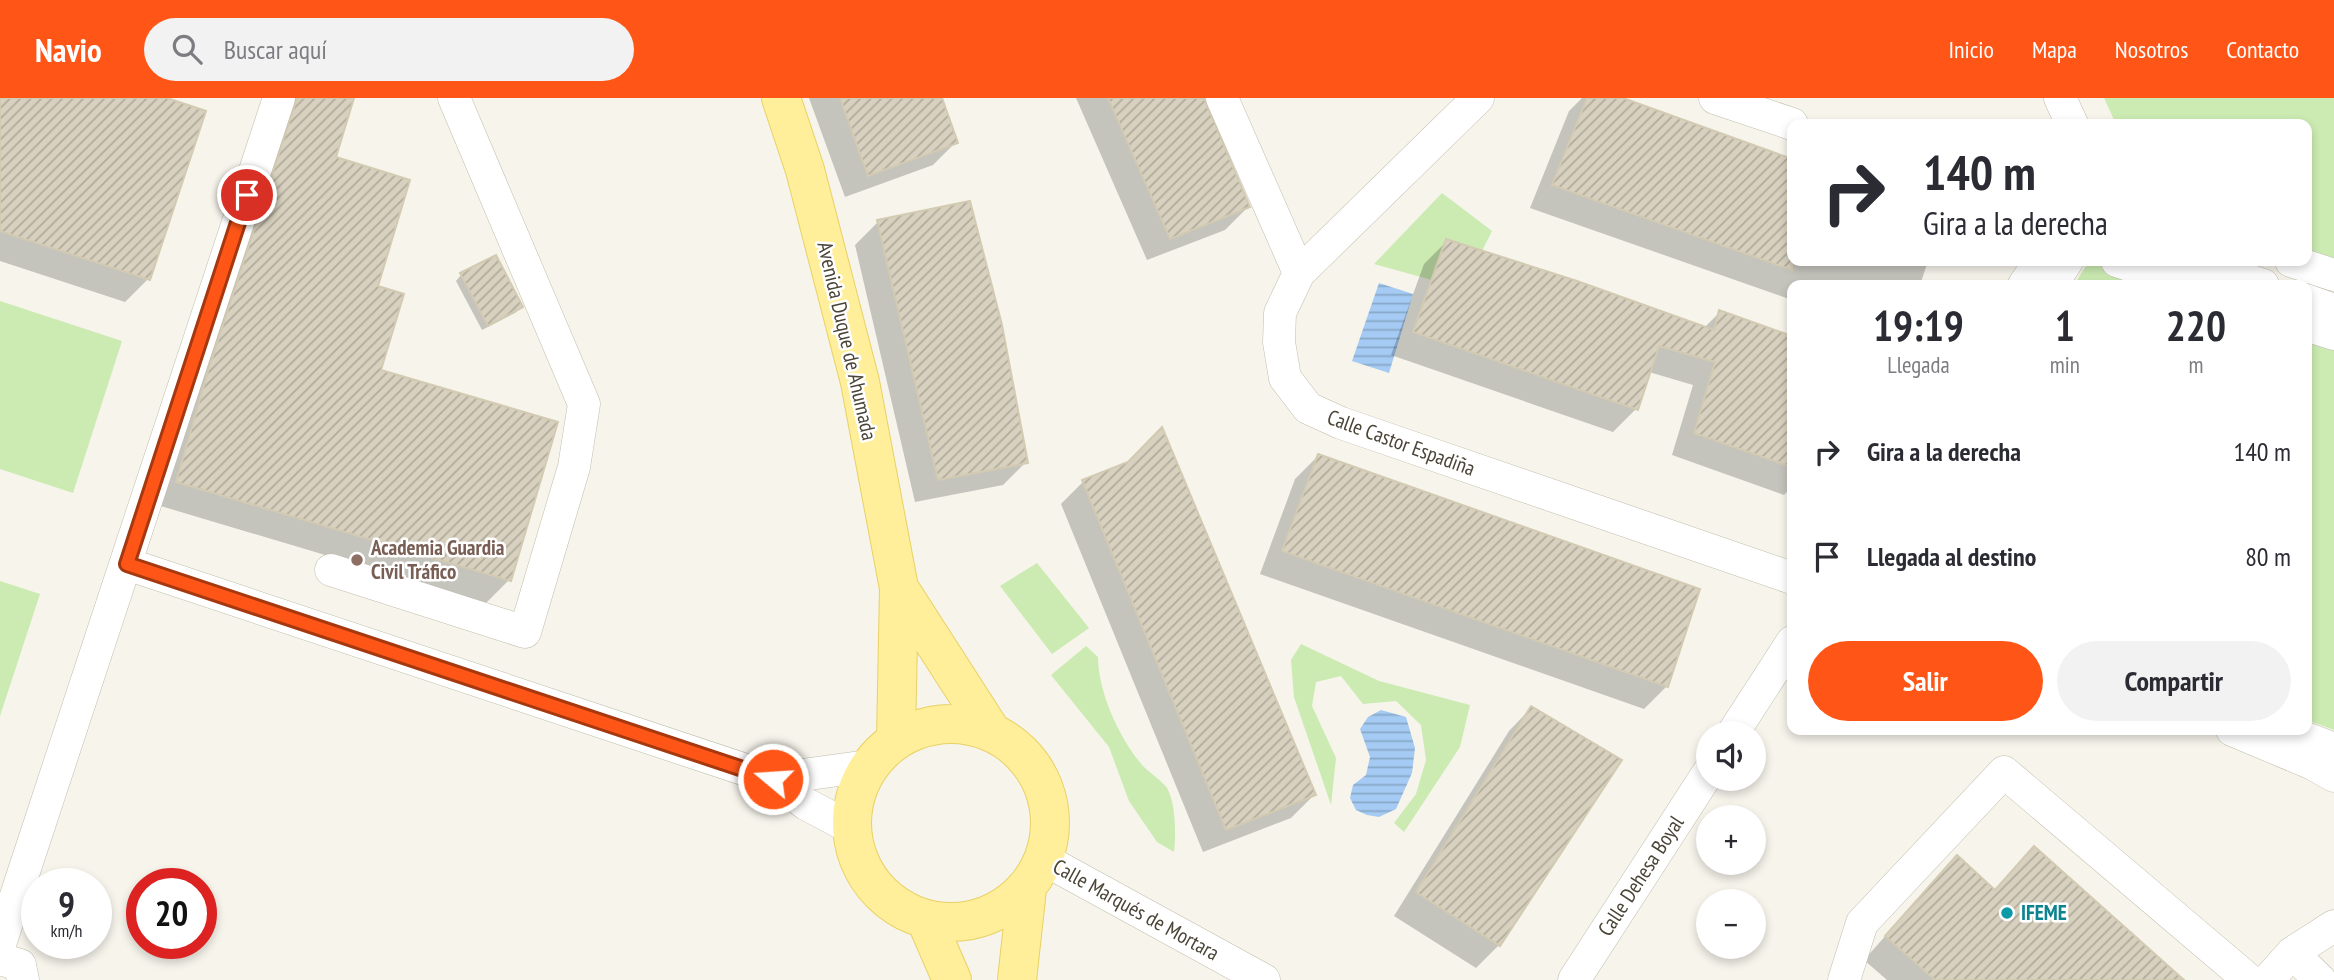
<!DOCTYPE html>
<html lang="es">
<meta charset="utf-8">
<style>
body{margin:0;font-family:"PT Sans Narrow",sans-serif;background:#f2f2f3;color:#2b2b33;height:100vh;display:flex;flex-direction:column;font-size:26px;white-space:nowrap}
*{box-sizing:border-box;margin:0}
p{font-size:23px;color:#7c7c81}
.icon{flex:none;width:38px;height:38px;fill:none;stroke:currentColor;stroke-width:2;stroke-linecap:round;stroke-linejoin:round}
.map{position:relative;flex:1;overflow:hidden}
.sheet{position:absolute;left:1787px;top:182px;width:525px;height:455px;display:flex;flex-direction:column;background:#fff;border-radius:14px;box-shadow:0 4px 10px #0003}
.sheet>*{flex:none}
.guide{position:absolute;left:1787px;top:21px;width:525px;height:147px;border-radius:14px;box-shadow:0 4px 10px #0003;background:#fff;color:#2b2b33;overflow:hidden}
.buttons{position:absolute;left:1696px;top:623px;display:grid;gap:14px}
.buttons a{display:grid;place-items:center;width:70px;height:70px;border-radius:50%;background:#fff;box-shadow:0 4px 10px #0003;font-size:35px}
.speed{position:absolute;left:21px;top:770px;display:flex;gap:14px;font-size:35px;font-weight:700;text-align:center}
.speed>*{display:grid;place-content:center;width:91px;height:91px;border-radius:50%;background:#fff;box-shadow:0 4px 10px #0003;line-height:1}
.speed small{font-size:18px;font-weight:400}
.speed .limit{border:10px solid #d22;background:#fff;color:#111}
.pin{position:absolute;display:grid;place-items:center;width:60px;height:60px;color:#fff;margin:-30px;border:4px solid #fff;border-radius:50%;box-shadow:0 2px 7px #0007}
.me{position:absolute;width:77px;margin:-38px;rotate:288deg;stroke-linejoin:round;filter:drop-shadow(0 0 5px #0008)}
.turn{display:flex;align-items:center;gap:24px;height:147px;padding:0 21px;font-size:32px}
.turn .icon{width:91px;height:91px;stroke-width:2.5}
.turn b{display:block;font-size:49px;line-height:60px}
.eta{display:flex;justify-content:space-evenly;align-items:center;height:119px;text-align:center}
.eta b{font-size:42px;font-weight:700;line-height:49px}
.cta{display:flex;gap:14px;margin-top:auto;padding:14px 21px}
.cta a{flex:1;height:80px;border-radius:42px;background:#ff5618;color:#fff;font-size:28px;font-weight:700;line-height:80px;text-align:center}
.cta a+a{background:#f2f2f3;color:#2b2b33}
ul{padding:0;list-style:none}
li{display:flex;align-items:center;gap:21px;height:105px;padding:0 21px}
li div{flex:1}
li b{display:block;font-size:26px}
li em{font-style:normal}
header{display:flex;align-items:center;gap:42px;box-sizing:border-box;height:98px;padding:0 35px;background:#ff5618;color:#fff}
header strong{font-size:33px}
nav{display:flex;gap:38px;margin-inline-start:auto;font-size:24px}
.search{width:490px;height:63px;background:#f2f2f3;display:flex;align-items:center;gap:18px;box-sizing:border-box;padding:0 24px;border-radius:38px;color:#7c7c81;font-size:26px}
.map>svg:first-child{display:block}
.green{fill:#cbebb2}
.water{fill:url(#water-rules)}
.shadow{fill:#0003}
.building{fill:url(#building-hatch);stroke:#d3cab2;stroke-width:2}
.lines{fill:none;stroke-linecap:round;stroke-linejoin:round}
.minor-casing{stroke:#c2bdac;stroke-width:33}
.major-casing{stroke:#e9d165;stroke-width:40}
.minor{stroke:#fff;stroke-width:32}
.major{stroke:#ffee9a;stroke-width:38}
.route-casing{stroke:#a63810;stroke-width:18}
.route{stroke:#ff5618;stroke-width:12}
.education-dot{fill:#8d6e63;stroke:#fff;stroke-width:2.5}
.culture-dot{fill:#0f9aa8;stroke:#fff;stroke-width:2.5}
.labels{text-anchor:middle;stroke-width:5;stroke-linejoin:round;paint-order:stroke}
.street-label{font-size:21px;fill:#4b4538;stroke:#fff}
.education-label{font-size:21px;font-weight:bold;fill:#785e54;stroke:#fff;text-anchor:start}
.culture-label{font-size:21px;font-weight:bold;fill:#0d838f;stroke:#fff;text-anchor:start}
</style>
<header>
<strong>Navio</strong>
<div class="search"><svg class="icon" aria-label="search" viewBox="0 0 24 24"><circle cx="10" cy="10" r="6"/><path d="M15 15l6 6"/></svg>Buscar aquí</div>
<nav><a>Inicio</a><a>Mapa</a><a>Nosotros</a><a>Contacto</a></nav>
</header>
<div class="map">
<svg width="2334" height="882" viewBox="0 0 2334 882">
<defs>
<pattern id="water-rules" width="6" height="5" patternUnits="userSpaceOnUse" patternTransform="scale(1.75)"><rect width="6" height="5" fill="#a5cbf4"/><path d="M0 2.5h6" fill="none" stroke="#88a7c7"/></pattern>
<pattern id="building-hatch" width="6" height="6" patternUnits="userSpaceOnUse" patternTransform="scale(1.75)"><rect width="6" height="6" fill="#d8d1bf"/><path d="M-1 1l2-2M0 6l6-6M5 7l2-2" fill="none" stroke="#b1ab9c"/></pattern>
</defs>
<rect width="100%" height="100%" fill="#f6f4eb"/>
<path class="green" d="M2104,0H2334V167L2307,158L2306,26H2116Z
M1442,95L1492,133L1482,153L1446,141L1432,182L1374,166Z
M2089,163H2095L2164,187H2074Z
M0,203L122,243L73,395L0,371Z
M2307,237L2334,247V632L2307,622Z
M1037,465L1089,530L1052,556L1000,488Z
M0,483L40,496L0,618Z
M1301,546L1379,583L1470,607L1460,649L1404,734L1394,725L1416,696L1426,662L1421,627L1396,603L1363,606L1341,578L1316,584L1312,608L1336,660L1331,707L1294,599L1291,562Z
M1086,548L1098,559C1098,594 1120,642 1143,668C1150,675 1161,682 1167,690C1176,706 1176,737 1174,754L1157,744L1129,703L1109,649L1051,577Z"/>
<path class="water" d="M1379,185L1413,196L1389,275L1352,263Z
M1381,612L1406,619L1415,650L1412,675L1396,711L1379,719L1367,717L1356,712L1350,700L1353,687L1366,677L1370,659L1360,631L1368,619Z"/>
<path class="shadow" d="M0,0H162L148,181L125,204L0,163Z
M278,0H352L334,60L376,189L379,273L509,482L486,505L154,406Z
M809,0H940L956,44L933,67L845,99Z
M1076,0H1203L1248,109L1225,132L1147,162Z
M1582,0H1618L1792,63V163H1928L1920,187H1792V202L1530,110L1569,13Z
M878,124L1026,364L1003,387L915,404L855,147Z
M1447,143L1704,230L1720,214L1792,240V389L1784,397L1672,357L1693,287L1649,274L1636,311L1613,334L1391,257L1424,166Z
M461,177L521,209L515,215L482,232L456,183Z
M1318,358L1667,588L1644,611L1260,476L1295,381Z
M1083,384L1314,697L1291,720L1203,754L1061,406Z
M1531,610L1620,663L1499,847L1476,870L1394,818L1509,633Z
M2012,773L2181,882H1887L1864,862L1935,782L1994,793Z"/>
<path class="building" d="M0,0H167L206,13L150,182L0,133Z
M297,0H354L336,59L410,82L378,188L404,196L381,272L558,324L511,483L176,384L209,270Z
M840,0H942L958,45L868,78Z
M1108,0H1204L1250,109L1170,141Z
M1587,0H1623L1792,61V172L1552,87Z
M970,103L1002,227L1028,365L938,382L877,122Z
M1446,141L1577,183L1714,232L1719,212L1792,238V369L1694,335L1715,264L1659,248L1638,312L1413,234Z
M496,157L523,209L488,228L460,175Z
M1162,329L1316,697L1226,732L1082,382L1128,364Z
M1318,356L1700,491L1668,589L1282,453Z
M1531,608L1622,662L1500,848L1416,794Z
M2034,748L2184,882H1935L1885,838L1957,757L1995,792Z"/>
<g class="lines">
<defs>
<path id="minor" d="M1222,0L1299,175
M1478,0L1299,175L1280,215L1279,244L1285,280L1308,310L1341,325L1792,480
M1715,0L1792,26
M2060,0L2072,26
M2117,163L2189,187
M2191,163L2263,187
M2291,163L2334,177
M2024,187L2040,163
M2051,187L2067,163
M2306,202L2334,212
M2306,227L2334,236
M127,466L773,681
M331,472L525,534L574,369L584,306L454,0
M2232,632L2313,666L2334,678
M2287,633L2334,651
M1733,635L1792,544
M853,731L806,706L773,681L868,668
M1045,762L1264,882
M0,846L279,0
M2292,855L2320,882
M0,861L20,867L23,882
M1574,882L1708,675
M1844,882L1862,825L2004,674L2249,882
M2268,882L2292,855L2334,828"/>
<path id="major" d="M781,0L805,72L860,284L899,490L896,641
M899,490L991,633
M852 725a99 99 0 1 1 198 0a99 99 0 1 1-198 0Z
M926,822L952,882
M1017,882L1027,791"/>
</defs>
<use href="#minor" class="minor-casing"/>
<use href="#major" class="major-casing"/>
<use href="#minor" class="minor"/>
<use href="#major" class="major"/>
</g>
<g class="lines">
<defs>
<path id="route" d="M247,97L127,466L773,681"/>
</defs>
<use href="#route" class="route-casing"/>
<use href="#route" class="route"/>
</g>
<circle class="education-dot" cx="357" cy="462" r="7"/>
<circle class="culture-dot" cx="2007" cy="815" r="7"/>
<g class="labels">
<g class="street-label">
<text transform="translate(847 243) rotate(77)" y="7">Avenida Duque de Ahumada</text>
<text transform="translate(1401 345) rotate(20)" y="7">Calle Castor Espadiña</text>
<text transform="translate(1641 778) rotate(-57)" y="7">Calle Dehesa Boyal</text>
<text transform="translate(1136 812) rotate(29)" y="7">Calle Marqués de Mortara</text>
</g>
<g class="education-label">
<text x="371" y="457">Academia Guardia<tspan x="371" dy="24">Civil Tráfico</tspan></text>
</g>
<g class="culture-label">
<text x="2021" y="822">IFEME</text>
</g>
</g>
</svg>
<div class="buttons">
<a><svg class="icon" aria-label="sound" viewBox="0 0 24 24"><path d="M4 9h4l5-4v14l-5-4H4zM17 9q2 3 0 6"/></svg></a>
<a>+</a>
<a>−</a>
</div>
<div class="speed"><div>9<small>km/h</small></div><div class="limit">20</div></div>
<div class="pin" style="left:247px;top:97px;background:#d93025"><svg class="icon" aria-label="arrive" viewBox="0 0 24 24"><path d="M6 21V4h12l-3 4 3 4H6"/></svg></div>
<svg class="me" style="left:773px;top:681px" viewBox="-20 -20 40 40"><circle r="17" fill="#ff5618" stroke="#fff" stroke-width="3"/><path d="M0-11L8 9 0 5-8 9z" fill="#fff"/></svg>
<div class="guide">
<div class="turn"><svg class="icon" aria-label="right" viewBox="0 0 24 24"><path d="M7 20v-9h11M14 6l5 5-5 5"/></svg><div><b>140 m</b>Gira a la derecha</div></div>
</div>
<section class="sheet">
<div class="eta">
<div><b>19:19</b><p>Llegada</p></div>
<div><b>1</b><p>min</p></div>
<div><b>220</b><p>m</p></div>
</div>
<ul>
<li><svg class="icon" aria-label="right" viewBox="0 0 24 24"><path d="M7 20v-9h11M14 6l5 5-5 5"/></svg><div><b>Gira a la derecha</b></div><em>140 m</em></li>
<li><svg class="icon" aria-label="arrive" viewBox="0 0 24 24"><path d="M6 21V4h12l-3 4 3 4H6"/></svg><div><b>Llegada al destino</b></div><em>80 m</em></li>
</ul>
<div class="cta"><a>Salir</a><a>Compartir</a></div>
</section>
</div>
